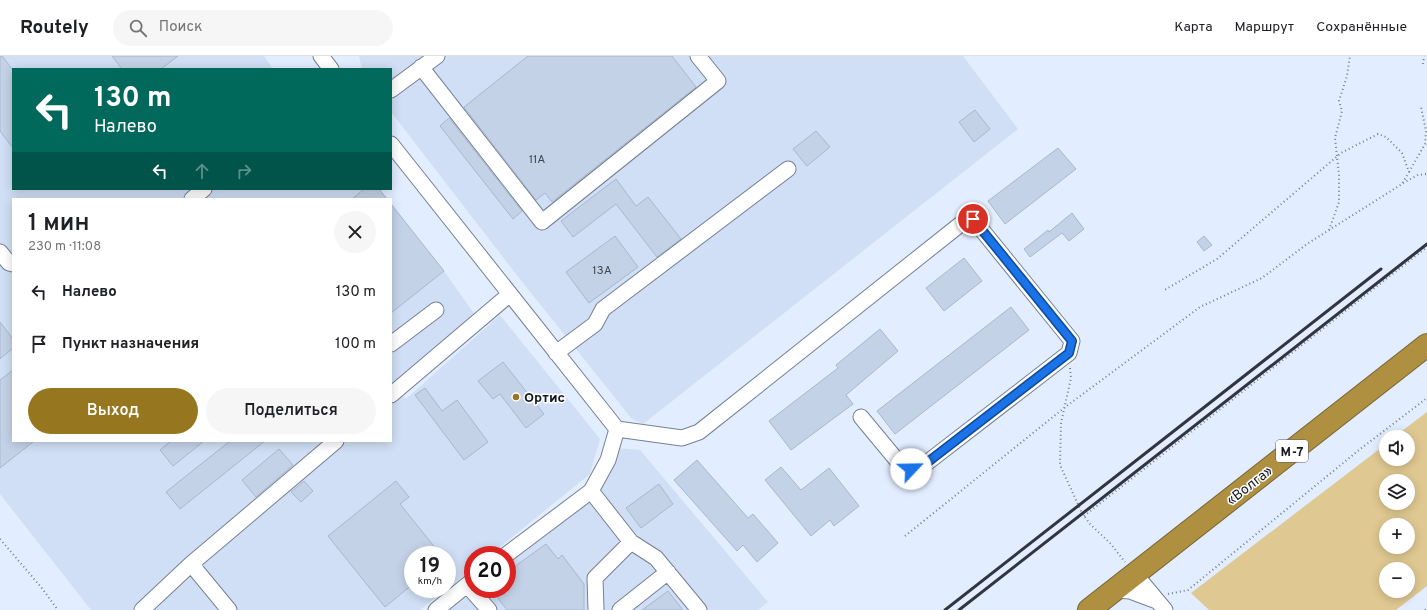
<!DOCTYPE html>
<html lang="ru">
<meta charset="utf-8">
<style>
body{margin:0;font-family:Overpass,sans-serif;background:#f6f6f6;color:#202124;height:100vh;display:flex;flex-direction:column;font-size:15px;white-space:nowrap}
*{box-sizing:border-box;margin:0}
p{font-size:13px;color:#757577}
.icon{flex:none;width:22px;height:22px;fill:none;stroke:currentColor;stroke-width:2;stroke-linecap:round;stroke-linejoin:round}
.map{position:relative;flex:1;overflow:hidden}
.panel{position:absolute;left:12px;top:142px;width:380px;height:244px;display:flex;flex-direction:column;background:#fff;border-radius:0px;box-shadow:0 2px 10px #0003}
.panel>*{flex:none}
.top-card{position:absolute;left:12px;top:12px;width:380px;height:122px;border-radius:0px;box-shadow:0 2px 10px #0003;background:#00695c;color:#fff;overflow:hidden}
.fabs{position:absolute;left:1379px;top:374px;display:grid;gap:8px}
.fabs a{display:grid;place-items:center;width:36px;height:36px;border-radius:50%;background:#fff;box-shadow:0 2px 10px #0003;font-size:20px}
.speed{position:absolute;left:404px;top:490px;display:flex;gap:8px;font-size:20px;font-weight:700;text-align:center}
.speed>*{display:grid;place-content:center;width:52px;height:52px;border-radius:50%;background:#fff;box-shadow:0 2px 10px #0003;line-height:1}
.speed small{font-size:10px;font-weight:400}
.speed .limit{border:6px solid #d22;background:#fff;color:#111}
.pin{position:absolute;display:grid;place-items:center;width:34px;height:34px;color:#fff;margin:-17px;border:2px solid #fff;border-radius:50%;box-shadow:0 1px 4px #0007}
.me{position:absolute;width:44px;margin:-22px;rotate:66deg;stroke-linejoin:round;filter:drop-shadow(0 0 3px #0008)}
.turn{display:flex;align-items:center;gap:14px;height:84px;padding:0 16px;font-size:18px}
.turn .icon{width:52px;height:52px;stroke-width:2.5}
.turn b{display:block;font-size:28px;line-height:34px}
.lanes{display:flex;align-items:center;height:38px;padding:0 16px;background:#0003;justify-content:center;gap:20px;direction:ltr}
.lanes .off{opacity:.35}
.round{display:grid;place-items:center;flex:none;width:42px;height:42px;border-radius:21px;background:#f6f6f6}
.headline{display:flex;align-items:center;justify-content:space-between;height:68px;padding:0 16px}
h1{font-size:24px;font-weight:600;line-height:30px}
.action{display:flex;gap:8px;margin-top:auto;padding:8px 16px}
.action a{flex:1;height:46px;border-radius:24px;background:#96761e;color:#fff;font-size:16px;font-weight:600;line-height:46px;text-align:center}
.action a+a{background:#f6f6f6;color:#202124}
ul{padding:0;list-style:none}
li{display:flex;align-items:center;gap:12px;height:52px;padding:0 16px}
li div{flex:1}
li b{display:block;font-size:15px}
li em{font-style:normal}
header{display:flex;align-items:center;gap:24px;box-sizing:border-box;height:56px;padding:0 20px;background:#fff;border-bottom:1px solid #e0e0e0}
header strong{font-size:19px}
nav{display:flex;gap:22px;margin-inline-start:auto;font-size:14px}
.search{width:280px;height:36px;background:#f6f6f6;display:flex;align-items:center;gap:10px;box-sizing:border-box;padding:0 14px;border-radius:22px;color:#757577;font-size:15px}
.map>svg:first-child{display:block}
.built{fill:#d0dff5}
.green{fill:#dfc891;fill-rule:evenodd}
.building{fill:#c4d2e8;stroke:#a9b7cc}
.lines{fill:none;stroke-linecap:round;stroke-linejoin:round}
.minor-casing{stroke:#748195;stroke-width:17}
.highway-casing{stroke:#786535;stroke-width:24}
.path{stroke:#767e8a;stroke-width:2;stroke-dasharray:1 3;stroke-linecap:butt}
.minor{stroke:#fff;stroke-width:15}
.highway{stroke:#af8f40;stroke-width:22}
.rail{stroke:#30353f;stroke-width:3}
.route-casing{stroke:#114b97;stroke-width:10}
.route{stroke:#1a73e8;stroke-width:7}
.poi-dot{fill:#96761e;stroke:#fff;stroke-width:1.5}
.labels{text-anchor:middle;stroke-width:3;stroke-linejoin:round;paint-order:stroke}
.number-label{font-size:12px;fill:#3f4652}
.shield{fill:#fff;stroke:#5a5d63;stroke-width:1}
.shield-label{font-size:13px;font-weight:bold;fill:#131820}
.poi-label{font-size:14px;font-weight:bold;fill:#131820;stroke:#fff;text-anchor:start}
.street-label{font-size:14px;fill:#131820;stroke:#fff}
</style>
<header>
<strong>Routely</strong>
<div class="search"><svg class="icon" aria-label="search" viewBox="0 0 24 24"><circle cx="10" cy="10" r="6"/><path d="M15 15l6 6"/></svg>Поиск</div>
<nav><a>Карта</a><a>Маршрут</a><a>Сохранённые</a></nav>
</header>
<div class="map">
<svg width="1427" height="554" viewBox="0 0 1427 554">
<rect width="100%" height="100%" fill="#e2edff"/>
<path class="built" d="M0,0H264L273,13H13V133H379L387,143H13V385H391V148L444,215L475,259L394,330L406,343L500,259L600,383L590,418L490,499H473V512L447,533V499H413V533H447L420,554H91L0,438Z
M359,0H963L1018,73L643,368L632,363L523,227L391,56V13H362Z
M618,392L640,394L768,546L758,554H444L473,533H507V504L602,427Z"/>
<path class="green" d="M1427,356V530L1396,554H1209L1191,537L1386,388V403H1408V381H1394ZM1386,425H1408V447H1386ZM1386,469H1408V491H1386ZM1386,513H1408V535H1386Z"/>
<path class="building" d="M0,0H2L13,14V92L0,75Z
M112,0H178L161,13H122Z
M528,0H672L696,31L552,146L545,137L536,144L464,51Z
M975,54L990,73L974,86L959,66Z
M449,62L522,155L513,163L440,70Z
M816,75L830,91L807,110L793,93Z
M1058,92L1076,113L1005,168L988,145Z
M616,123L636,150L648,141L681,183L657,201L616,148L573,181L561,165Z
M364,133H379L387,143H352Z
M391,148L444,215L391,257Z
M1072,157L1084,173L1069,185L1062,177L1030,201L1024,193L1048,174L1049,176Z
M615,180L638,211L589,247L566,216Z
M1204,180L1212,189L1204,195L1197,186Z
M964,202L982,225L944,255L926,232Z
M1011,251L1029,274L895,378L877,355Z
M0,266L13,283V292L0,303Z
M880,273L898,295L846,339L853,348L791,394L769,365L838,312L836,309Z
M503,306L544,358L526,372L500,338L493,343L478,325Z
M13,314V385H34L0,412V324Z
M425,332L442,355L457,344L488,386L464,404L415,339Z
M171,385H204L173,410L160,394Z
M230,385H265L180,453L166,436Z
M279,393L293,409L256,441L242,424Z
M697,404L748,462L753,458L778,487L757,506L743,489L737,495L674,424Z
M781,411L801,434L829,412L859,450L834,470L830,464L811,480L765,424Z
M304,425L313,435L301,446L291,436Z
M396,425L409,441L400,448L441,499H413V528L385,551L328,480Z
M659,428L673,448L641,472L626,452Z
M546,488L558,503L562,499L584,528V554H507L491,533H507V516Z
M668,535L683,554H642Z"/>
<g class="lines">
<defs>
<path id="minor" d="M321,0L331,13
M421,11L542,166L718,25L698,0
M391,34L437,0
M391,88L617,373L682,382L699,376L967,163H973L1072,285L1069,297L924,409L911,413L900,408L861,361
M192,143L204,133
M0,196L9,207L13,208
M391,288L436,254
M556,297L595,268L603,253L788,113
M391,339L510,238
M591,435L631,486L656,502L699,554
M506,499L591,435L608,404L617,373
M191,508L229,554
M1135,518L1165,554
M467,529L489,554
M1115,534L1130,535L1154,544
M142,554L191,508L336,385
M436,554L473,524
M596,554L595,522L631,486
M620,554L668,516"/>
<path id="highway" d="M1089,554L1427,289"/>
</defs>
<use href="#minor" class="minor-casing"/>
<use href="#highway" class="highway-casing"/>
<path class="path" d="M1423,8L1424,0
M1409,116L1425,88L1426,75L1421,51
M1403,127L1418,119L1427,118
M1329,174L1339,146V119L1335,82L1342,55L1339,45L1347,20L1350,0
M1070,312L1071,322L1061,367L1060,409L1082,457L1090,468L1110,487L1125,506
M1084,460L1427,191
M905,480L1064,352L1200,251L1262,222L1307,188L1402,128L1409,116L1402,97L1386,81L1378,78L1341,97L1217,203L1163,235
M0,483L41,531L58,554
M1168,538L1188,534L1359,394L1427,342
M1425,554L1427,552"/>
<use href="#minor" class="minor"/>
<use href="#highway" class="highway"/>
<path class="rail" d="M945,554L1381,213
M959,554L1427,188"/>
</g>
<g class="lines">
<defs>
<path id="route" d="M911,413L924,409L1069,297L1072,285L973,163"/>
</defs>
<use href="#route" class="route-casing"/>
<use href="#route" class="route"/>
</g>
<circle class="poi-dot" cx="516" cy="341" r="4"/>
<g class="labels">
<g class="number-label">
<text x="537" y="107">11А</text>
<text x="602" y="218">13А</text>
</g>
<rect class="shield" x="1276" y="384" width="32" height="22" rx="3"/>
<g class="shield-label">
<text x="1292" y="400">М-7</text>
</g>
<g class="poi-label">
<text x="524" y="346">Ортис</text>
</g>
<g class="street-label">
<text transform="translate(1249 429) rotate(-38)" y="5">«Волга»</text>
</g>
</g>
</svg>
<div class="fabs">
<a><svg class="icon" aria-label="sound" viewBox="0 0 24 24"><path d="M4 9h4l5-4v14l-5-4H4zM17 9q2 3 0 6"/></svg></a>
<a><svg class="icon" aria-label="layers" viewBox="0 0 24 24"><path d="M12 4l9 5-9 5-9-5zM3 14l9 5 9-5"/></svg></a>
<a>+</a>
<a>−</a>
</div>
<div class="speed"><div>19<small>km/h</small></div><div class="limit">20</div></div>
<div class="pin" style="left:973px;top:163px;background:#d93025"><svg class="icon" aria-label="arrive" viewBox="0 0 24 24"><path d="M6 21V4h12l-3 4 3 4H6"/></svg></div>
<svg class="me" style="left:911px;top:413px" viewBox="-20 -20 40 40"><circle r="19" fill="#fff"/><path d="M0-13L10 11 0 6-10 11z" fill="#1a73e8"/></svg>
<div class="top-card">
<div class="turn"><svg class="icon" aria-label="left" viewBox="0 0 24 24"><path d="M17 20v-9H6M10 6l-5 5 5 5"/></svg><div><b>130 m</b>Налево</div></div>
<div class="lanes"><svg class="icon" aria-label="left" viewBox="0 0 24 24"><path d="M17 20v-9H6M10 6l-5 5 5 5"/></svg><svg class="icon off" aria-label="ahead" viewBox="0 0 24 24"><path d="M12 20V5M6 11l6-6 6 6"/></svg><svg class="icon off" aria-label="right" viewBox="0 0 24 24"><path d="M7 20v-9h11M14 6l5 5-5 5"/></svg></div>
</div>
<section class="panel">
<div class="headline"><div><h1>1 мин</h1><p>230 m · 11:08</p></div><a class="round"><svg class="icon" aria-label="close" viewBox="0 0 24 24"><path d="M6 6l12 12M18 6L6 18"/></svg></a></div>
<ul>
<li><svg class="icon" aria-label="left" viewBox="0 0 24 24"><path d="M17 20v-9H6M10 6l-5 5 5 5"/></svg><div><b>Налево</b></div><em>130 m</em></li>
<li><svg class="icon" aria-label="arrive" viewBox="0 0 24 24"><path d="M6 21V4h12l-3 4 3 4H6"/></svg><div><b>Пункт назначения</b></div><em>100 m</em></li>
</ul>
<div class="action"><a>Выход</a><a>Поделиться</a></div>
</section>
</div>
